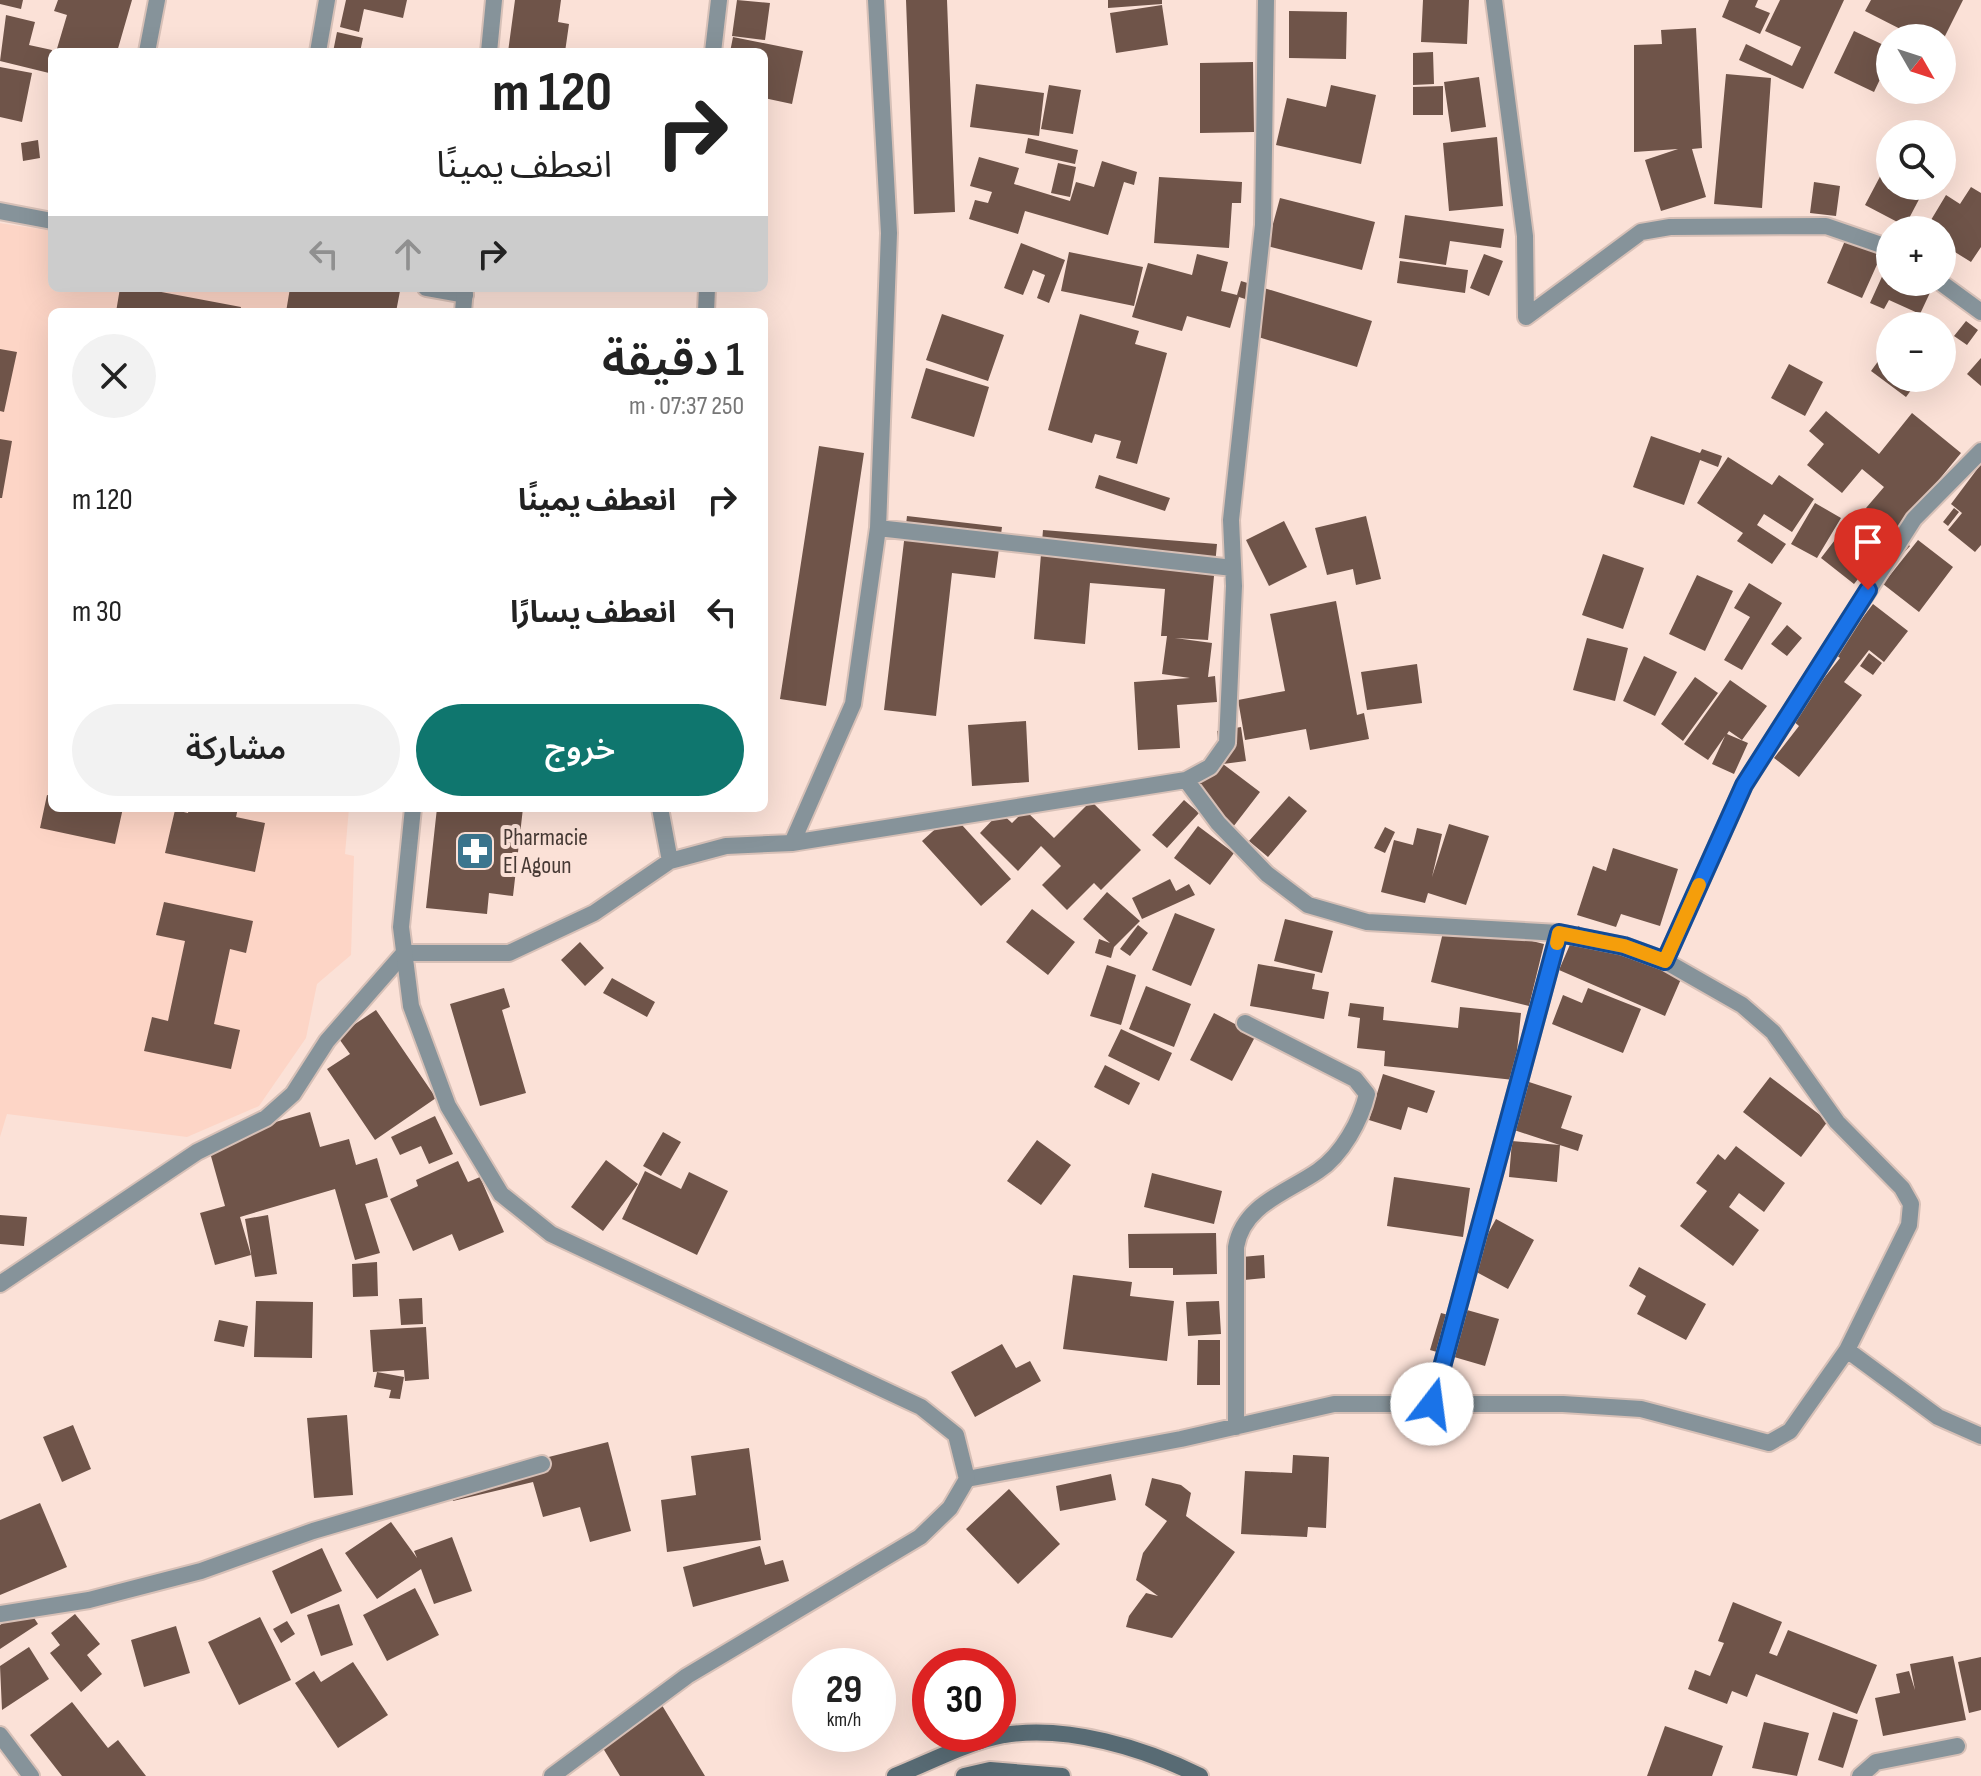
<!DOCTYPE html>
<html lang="ar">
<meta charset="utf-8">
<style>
body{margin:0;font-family:"Sofia Sans Condensed","Noto Sans Arabic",sans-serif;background:#f2f2f2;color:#222;direction:rtl;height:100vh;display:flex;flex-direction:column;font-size:30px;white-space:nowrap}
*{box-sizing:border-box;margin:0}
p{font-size:26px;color:#767676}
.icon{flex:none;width:44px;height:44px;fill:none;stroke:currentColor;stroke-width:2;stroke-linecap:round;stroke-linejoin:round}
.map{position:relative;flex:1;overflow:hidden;direction:ltr}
.side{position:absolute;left:48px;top:308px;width:720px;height:504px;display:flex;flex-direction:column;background:#fff;border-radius:12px;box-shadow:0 8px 32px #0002;direction:rtl}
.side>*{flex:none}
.hud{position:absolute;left:48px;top:48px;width:720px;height:244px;border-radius:12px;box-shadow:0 8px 32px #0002;direction:rtl;background:#fff;color:#222;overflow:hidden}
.needle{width:52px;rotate:129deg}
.controls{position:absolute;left:1876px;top:24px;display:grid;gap:16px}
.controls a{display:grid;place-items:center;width:80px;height:80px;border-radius:50%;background:#fff;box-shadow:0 8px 32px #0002;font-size:40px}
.speed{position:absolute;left:792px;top:1648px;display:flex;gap:16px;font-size:40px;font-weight:700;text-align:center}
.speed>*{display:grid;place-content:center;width:104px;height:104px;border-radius:50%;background:#fff;box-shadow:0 8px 32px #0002;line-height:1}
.speed small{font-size:20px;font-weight:400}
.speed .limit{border:12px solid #d22;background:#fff;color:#111}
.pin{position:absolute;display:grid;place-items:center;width:68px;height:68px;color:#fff;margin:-82px -34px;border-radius:50% 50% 50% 0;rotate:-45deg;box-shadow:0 0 8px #0007}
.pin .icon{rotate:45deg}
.me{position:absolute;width:88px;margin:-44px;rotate:15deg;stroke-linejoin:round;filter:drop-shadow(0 0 6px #0008)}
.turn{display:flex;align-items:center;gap:28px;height:168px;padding:0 24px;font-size:36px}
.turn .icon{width:104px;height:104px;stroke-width:2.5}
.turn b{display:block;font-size:56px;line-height:68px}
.lanes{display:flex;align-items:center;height:76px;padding:0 24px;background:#0003;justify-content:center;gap:40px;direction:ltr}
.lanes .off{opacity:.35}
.round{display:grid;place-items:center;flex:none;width:84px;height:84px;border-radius:42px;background:#f2f2f2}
.overview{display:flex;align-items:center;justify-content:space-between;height:136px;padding:0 24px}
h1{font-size:48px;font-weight:600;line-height:60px}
.cta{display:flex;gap:16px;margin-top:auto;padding:16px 24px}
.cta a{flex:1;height:92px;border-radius:48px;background:#0f766e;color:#fff;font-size:32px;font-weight:600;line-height:92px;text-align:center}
.cta a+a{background:#f2f2f2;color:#222}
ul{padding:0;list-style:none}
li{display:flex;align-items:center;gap:24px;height:112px;padding:0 24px}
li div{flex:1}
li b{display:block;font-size:30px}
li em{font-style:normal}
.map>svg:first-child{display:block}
.built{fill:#fdd5c6}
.building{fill:#6f5449}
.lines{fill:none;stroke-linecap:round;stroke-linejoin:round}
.minor-casing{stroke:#d7c0b7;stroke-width:20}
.tertiary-casing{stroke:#d7c0b7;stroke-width:20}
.secondary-casing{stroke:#d7c0b7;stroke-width:20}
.minor{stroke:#86939a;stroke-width:16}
.tertiary{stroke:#86939a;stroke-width:16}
.secondary{stroke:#586b74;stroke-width:16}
.route-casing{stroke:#114b97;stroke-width:20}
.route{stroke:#1a73e8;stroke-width:14}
.slow{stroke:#f59e0b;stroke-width:14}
.labels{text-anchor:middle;stroke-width:8;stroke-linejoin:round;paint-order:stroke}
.poi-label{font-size:24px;fill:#473a35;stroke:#fbe1d7;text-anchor:start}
</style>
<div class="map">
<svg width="1981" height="1776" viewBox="0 0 1981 1776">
<rect width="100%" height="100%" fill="#fbe1d7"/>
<path class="built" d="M0,223L52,231V288H282L390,303V312H52V808H349L345,854L354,856L351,955L317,984L306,1038L259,1106L187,1137L7,1114L0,1137Z"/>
<path class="building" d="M0,0H23L21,9L0,4Z
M58,0H132L117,52H56L67,15L54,11Z
M346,0H407L403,18L364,9L359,32L340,27Z
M515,0H561L558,22L569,24L565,52H508Z
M737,0L770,3L765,40L732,36Z
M906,0H947L955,212L914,214Z
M1108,0H1162V4L1108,8Z
M1423,0H1469L1467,44L1421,42Z
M1729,0H1758L1755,7L1770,13L1760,34L1722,17Z
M1780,0H1844L1803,89L1739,60L1746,44L1792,66L1801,47L1765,31Z
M1871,0H1963L1944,38H1918L1865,11Z
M1162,5L1168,45L1116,53L1110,13Z
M1289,11L1347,12L1346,59L1289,58Z
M6,15L35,22L29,45L52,50L49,73L0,61Z
M1696,28L1702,148L1692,149L1706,197L1661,211L1645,160L1678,149L1634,152V45L1662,44L1661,30Z
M1854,31L1890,48V58L1874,92L1834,73Z
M337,32L363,38L360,52H333Z
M733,37L803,51L792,104L764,98V52H730Z
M1433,52L1434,84L1413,85V53Z
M1253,62L1254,132L1200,133V63Z
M0,67L32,73L22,122L0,117Z
M1726,74L1771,78L1762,208L1714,204Z
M1479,77L1486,127L1451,132L1444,82Z
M976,84L1044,93L1039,136L970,127Z
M1049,85L1081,90L1073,134L1041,129Z
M1331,85L1376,95L1361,164L1276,145L1287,98L1326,107Z
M1443,86V115H1413V87Z
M1497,137L1503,206L1449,211L1443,143Z
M1028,138L1078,150L1075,164L1025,153Z
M38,140L40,158L23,161L21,143Z
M979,157L1019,168L1014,184L1070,201L1076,182L1094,187L1102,161L1137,172L1134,185L1124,182L1108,235L1025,211L1018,234L969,219L975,200L988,203L992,192L970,186Z
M1058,163L1076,167L1070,197L1051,193Z
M1884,169L1890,172V186H1926L1905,226L1865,205Z
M1159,177L1242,182L1241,203H1232L1229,248L1154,243Z
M1814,182L1840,186L1836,216L1810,213Z
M1971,187L1981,193V247L1971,262L1942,244V230H1925L1946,195L1960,204Z
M1280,198L1375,222L1362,270L1267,246Z
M1405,215L1504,229L1501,248L1450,241L1446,265L1399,258Z
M1847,236L1883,251L1862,298L1827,283Z
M1021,243L1065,260L1049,303L1037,298L1045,275L1033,270L1023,295L1004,288Z
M1069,252L1143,267L1134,306L1061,291Z
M1197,254L1228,262L1221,291L1237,295L1241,281L1372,321L1357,367L1255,336L1264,305L1239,297L1230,328L1187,316L1182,331L1132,317L1148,263L1192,275Z
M1484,254L1503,261L1489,296L1470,288Z
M1890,259V282H1935L1920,314L1889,300L1884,309L1870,303Z
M1400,261L1468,270L1465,293L1397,283Z
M120,288H140L241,307L240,312H116Z
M290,288H380L400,291L396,312H286Z
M942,314L1004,335L988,381L926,360Z
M1080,314L1139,331L1135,344L1167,353L1137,464L1116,458L1121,441L1095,434L1092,443L1048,430Z
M1966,321L1978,330L1967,345L1954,336Z
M1890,345V378H1920L1906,397L1871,371Z
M0,349L17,352L4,412L0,411Z
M1981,358V386L1967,374Z
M1789,364L1823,382L1805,416L1771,398Z
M926,368L989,387L974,437L911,418Z
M1826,411L1879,454L1912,413L1961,453L1896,532L1866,508L1884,487L1862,469L1842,493L1807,465L1824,444L1809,431Z
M1651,436L1700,453L1702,449L1722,456L1718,467L1700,460L1684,505L1633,487Z
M0,439L12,441L2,498H0Z
M819,446L864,453L826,706L780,699Z
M1728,457L1772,485L1779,475L1814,499L1792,532L1764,514L1757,525L1786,544L1772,564L1737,541L1743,533L1697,503Z
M1981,464V545L1975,552L1948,530L1962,513L1951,504Z
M1099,475L1170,498L1165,511L1095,488Z
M1815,503L1841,518L1817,558L1791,544Z
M1954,508L1959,512L1948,526L1943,522Z
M907,516L1002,527L995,578L952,573L936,716L884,710Z
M1366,516L1381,579L1356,585L1353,569L1327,575L1315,528Z
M1284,521L1307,567L1269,586L1246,540Z
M1848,523L1882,549L1854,584L1821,558Z
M1885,525L1910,546L1897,560L1873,540Z
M1043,530L1217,544L1208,640L1175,638L1212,643L1208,677L1215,676L1217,702L1177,705L1180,748L1138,750L1134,682L1190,678L1162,674L1167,636H1161L1165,589L1090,583L1085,644L1034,639Z
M1918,540L1953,567L1919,612L1883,584Z
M1603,554L1644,568L1623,629L1582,615Z
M1697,575L1733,591L1705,651L1669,634Z
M1749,583L1782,603L1742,670L1724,660L1750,617L1734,608Z
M1336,601L1357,715L1364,713L1369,739L1310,750L1306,729L1245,740L1238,700L1285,691L1270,614Z
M1873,604L1908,631L1884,662L1869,650L1844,682L1862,695L1799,777L1774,758L1799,726L1786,715L1819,673L1824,678L1840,658L1835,654Z
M1787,625L1802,638L1787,656L1771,644Z
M1587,638L1628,648L1615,701L1573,690Z
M1869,653L1882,663L1873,675L1860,666Z
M1644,656L1677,672L1655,716L1623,701Z
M1417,664L1422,703L1367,710L1361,672Z
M1695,677L1718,693L1683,741L1661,724Z
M1730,680L1767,706L1742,740L1729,731L1727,734L1748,743L1734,774L1712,764L1725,736L1708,760L1684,744Z
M1026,721L1029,782L972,786L968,725Z
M1241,727L1246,761L1223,764L1260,792L1233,827L1189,793L1215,758L1221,763L1217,731Z
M47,795L52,796V808H123L115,844L40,828Z
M1289,796L1307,811L1268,857L1249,841Z
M1184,800L1199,813L1167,848L1152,835Z
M1091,801L1141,850L1101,890L1094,883L1067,910L1042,885L1061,866L1041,846L1018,871L980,833L1000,812L1012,823L1025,810L1054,838Z
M189,808H238L236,817L265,823L255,872L165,853L175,810L188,813Z
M437,808H523L513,896L489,893L487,914L426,908Z
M952,814L1011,879L981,906L922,841Z
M1449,824L1489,836L1466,905L1428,893L1425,903L1381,892L1394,840L1413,845L1417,828L1442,834L1432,877Z
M1198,826L1234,853L1210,885L1174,858Z
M1385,827L1395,832L1385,853L1374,848Z
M1613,848L1678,869L1660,926L1621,914L1616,927L1577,915L1593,866L1606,871Z
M1170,879L1176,891L1189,884L1195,895L1142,919L1132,898Z
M1107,892L1140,921L1114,947L1111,958L1095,953L1099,939L1110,943L1083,919Z
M164,902L253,921L246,953L230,949L214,1024L240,1030L231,1069L144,1051L152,1017L168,1021L185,941L156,935Z
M1032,909L1075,942L1048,975L1006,942Z
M1175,913L1215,929L1191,986L1152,970Z
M1285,919L1333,931L1322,973L1274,961Z
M1446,920L1544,944L1529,1006L1431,982Z
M1138,925L1148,933L1130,956L1120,949Z
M1578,926L1684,972L1665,1016L1559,970Z
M580,942L604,968L585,986L561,960Z
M1258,964L1315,974L1312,989L1329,992L1324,1019L1250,1006Z
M1107,965L1136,975L1121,1025L1090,1016Z
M612,978L655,1002L647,1017L603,993Z
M1146,986L1191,1004L1174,1047L1129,1029Z
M504,988L510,1007L502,1010L526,1093L480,1106L450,1004Z
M1588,988L1641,1009L1623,1053L1552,1024L1563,995L1582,1003Z
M1350,1003L1384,1007L1383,1020L1458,1028L1460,1007L1521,1013L1514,1080L1384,1066L1385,1051L1357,1048L1360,1018L1348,1016Z
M376,1010L436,1098L375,1140L327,1069L350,1054L337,1036Z
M1214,1013L1256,1035L1232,1081L1190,1060Z
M1121,1029L1172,1053L1159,1081L1108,1056Z
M1105,1065L1140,1083L1129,1105L1094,1087Z
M1383,1074L1435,1091L1427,1113L1408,1107L1401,1130L1369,1120Z
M1770,1077L1828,1121L1801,1157L1743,1112Z
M1529,1082L1572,1096L1561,1128L1583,1135L1578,1151L1514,1130Z
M310,1112L320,1147L349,1139L356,1165L377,1158L388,1197L365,1204L380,1253L355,1260L335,1189L240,1217L251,1255L215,1265L200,1213L225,1206L207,1142Z
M435,1116L453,1154L429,1164L421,1146L400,1155L391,1137Z
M663,1132L681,1142L661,1176L643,1166Z
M1037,1140L1071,1165L1041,1205L1007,1181Z
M1512,1141L1560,1145L1557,1182L1509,1177Z
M1736,1146L1785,1183L1764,1212L1739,1193L1729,1207L1759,1230L1733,1266L1680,1226L1707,1191L1696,1183L1718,1154L1725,1160Z
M606,1160L638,1184L603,1231L571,1207Z
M458,1161L468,1182L480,1177L504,1232L459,1251L452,1234L413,1251L390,1199L418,1186L416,1180Z
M645,1171L681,1189L689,1172L728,1191L697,1255L622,1219Z
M1152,1173L1222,1191L1214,1224L1144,1207Z
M1394,1177L1470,1188L1463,1237L1387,1226Z
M0,1215L27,1217L24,1246L0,1244Z
M268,1215L277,1274L255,1277L245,1219Z
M1496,1219L1534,1240L1508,1289L1469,1268Z
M1216,1233L1217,1274L1173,1275V1268H1129L1128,1234Z
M1264,1255L1265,1278L1244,1280L1242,1257Z
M377,1262L378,1296L353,1297L352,1264Z
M1639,1267L1706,1304L1686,1340L1637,1314L1646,1296L1629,1286Z
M1073,1275L1132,1282L1130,1296L1174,1301L1167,1361L1063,1349Z
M422,1298L423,1324L401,1325L399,1299Z
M256,1301L313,1302L312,1358L254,1357Z
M1219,1301L1221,1334L1188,1336L1186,1302Z
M1467,1310L1499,1319L1485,1366L1430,1350L1441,1313L1463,1319Z
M219,1320L248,1326L244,1347L214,1341Z
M426,1327L429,1379L405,1381L404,1370L373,1372L370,1330Z
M1198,1340H1220V1385H1197Z
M1002,1344L1016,1368L1030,1361L1041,1381L975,1417L951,1372Z
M377,1372L404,1377L400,1399L389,1398L391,1390L374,1387Z
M347,1415L353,1495L314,1498L307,1418Z
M73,1425L91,1469L62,1482L43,1437Z
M608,1442L631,1531L590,1542L580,1507L543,1517L533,1482L453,1501L449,1482Z
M749,1448L761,1540L667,1552L661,1500L696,1495L691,1456Z
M1293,1455L1329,1457L1326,1528L1308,1527L1307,1537L1241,1534L1245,1471L1292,1473Z
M1111,1474L1116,1500L1060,1511L1056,1486Z
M1152,1478L1181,1485L1191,1493L1186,1516L1235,1552L1172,1638L1126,1627L1129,1616L1146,1593L1158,1596L1136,1580L1143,1553L1167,1521L1145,1505Z
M1009,1489L1060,1544L1018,1584L966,1529Z
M40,1503L67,1567L0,1595V1520Z
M391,1522L417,1558L414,1551L452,1537L472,1591L434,1604L421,1569L377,1599L345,1553Z
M760,1546L765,1565L783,1560L789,1581L693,1607L683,1567Z
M322,1548L342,1591L291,1614L272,1571Z
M415,1588L439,1635L387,1661L363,1615Z
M1733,1602L1782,1622L1769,1653L1777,1656L1788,1630L1877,1665L1857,1714L1756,1674L1747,1697L1732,1691L1727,1704L1688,1689L1695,1670L1710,1676L1724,1643L1718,1641Z
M339,1604L353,1645L321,1656L307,1615Z
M27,1607L38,1624L0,1649V1625Z
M75,1614L100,1644L87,1655L102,1674L81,1692L50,1653L60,1645L51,1633Z
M260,1617L291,1680L239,1705L208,1642Z
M287,1621L295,1634L281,1643L273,1629Z
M176,1626L190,1673L144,1687L131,1640Z
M29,1647L49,1679L2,1710L0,1666Z
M1953,1656L1966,1720L1883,1736L1875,1698L1900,1693L1896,1674L1909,1671L1915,1690L1910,1664Z
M1981,1657V1710L1969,1713L1958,1662Z
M353,1662L388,1715L338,1748L295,1683L314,1671L321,1682Z
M72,1702L108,1748L118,1740L146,1776H62L30,1735Z
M660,1702L705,1776H620L598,1740Z
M1833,1712L1858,1720L1843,1768L1818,1760Z
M1764,1722L1809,1733L1797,1776L1752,1768Z
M1665,1726L1723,1746L1712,1776H1647Z"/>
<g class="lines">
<defs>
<path id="minor" d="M1494,0L1525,236L1526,317
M147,52L157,0
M318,52L327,0
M713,52L719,0
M0,211L52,221
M1940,282L1981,312
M426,288L465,295
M706,312L707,288
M1526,317L1641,232L1670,227L1826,226L1890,248
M878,528L1233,568
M792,843L1186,780L1210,767L1227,743L1234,586L1231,520L1263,225L1266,0
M670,861L726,846L792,843L853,704L878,528L889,233L876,0
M1665,961L1744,785L1914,519L1981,451
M0,1284L197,1152L266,1118L293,1094L327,1041L404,953H509L594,913L670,861L660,808
M1847,1350L1938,1417L1981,1436
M1432,1404L1559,933
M1236,1427V1247C1243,1205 1286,1193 1318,1171C1342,1155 1361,1120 1367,1094L1355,1079L1245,1023
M967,1479L1181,1439L1334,1404H1563L1641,1409L1769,1443L1790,1431L1847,1350L1909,1225L1911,1204L1902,1188L1837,1122L1773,1032L1742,1005L1665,961L1624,946L1559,933L1367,922L1308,905L1267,874L1218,823L1186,780
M0,1614L89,1600L201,1571L313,1531L542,1464
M0,1735L31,1776
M1860,1776L1876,1762L1957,1746"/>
<path id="tertiary" d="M489,52L494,0
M463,312L465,288
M413,808L401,927L411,1006L448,1106L501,1194L551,1234L921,1407L956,1435L967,1479L950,1508L920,1537L687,1676L552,1776"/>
<path id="secondary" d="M895,1776C930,1762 967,1742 1004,1735C1068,1725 1144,1748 1200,1776
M964,1776L990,1770L1062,1776"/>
</defs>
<use href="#minor" class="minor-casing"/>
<use href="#tertiary" class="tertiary-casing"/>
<use href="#secondary" class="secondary-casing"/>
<use href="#minor" class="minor"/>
<use href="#tertiary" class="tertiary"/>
<use href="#secondary" class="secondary"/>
</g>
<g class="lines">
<defs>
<path id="route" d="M1432,1404L1559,933L1624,946L1665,961L1744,785L1868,590"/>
</defs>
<use href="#route" class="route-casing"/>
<use href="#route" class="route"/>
<path class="slow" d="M1557,943L1559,933L1624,946L1665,961L1699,885"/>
</g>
<defs>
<symbol id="pharmacy-square" viewBox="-11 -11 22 22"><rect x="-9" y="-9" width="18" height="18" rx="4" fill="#3b758e" stroke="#fbe1d7"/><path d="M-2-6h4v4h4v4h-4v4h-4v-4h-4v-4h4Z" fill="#fff"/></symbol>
</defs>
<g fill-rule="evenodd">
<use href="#pharmacy-square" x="453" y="829" width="44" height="44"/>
</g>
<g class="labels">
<g class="poi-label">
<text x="503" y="845">Pharmacie<tspan x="503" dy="28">El Agoun</tspan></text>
</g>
</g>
</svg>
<div class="controls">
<a><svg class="needle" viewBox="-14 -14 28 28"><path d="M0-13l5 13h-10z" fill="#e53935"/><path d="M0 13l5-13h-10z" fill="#767676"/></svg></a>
<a><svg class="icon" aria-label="search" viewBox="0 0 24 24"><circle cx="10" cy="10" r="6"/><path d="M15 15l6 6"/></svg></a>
<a>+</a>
<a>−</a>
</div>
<div class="speed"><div>29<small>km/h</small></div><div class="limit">30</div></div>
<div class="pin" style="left:1868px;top:590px;background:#d93025"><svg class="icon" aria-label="arrive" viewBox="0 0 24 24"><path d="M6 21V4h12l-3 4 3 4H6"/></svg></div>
<svg class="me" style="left:1432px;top:1404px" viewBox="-20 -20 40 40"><circle r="19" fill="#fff"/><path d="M0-13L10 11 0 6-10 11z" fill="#1a73e8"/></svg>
<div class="hud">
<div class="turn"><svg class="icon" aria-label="right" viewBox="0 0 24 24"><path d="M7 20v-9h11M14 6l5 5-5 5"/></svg><div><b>120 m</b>انعطف يمينًا</div></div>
<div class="lanes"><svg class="icon off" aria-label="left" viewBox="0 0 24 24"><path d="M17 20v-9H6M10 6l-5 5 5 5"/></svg><svg class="icon off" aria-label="ahead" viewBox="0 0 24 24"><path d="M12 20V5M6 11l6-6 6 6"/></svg><svg class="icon" aria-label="right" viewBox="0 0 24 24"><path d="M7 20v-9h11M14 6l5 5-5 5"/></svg></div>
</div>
<section class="side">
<div class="overview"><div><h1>1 دقيقة</h1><p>250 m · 07:37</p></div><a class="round"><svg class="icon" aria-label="close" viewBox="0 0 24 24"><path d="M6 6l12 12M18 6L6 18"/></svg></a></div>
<ul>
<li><svg class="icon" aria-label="right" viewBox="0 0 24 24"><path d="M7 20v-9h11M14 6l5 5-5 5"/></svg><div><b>انعطف يمينًا</b></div><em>120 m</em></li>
<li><svg class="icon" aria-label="left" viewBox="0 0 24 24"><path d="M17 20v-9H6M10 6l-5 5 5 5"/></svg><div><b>انعطف يسارًا</b></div><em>30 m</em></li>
</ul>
<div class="cta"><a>خروج</a><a>مشاركة</a></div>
</section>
</div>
